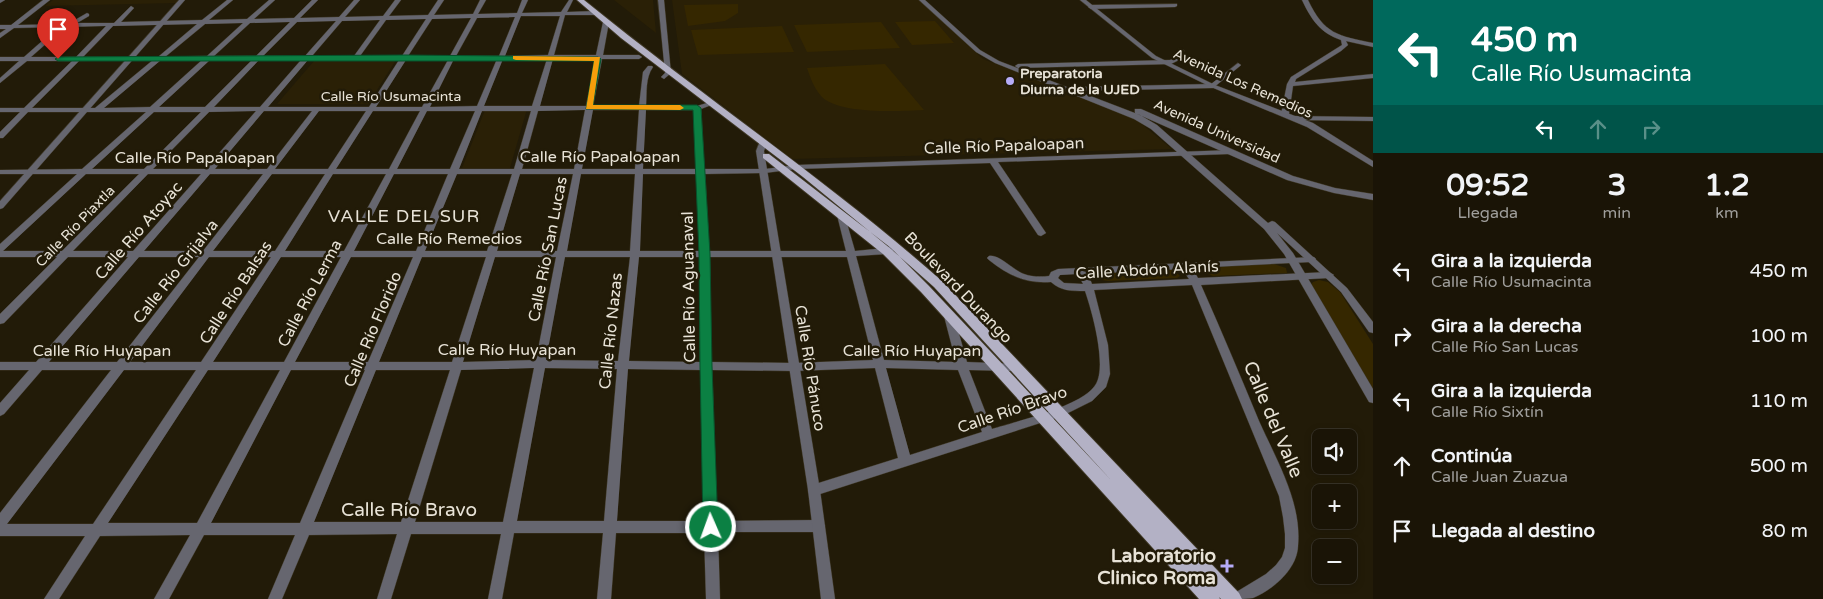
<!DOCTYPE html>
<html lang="es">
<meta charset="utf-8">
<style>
body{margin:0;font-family:"Varela Round",sans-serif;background:#272114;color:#f1f3f6;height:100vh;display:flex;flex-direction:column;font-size:19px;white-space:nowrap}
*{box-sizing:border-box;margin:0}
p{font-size:16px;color:#9f9e9b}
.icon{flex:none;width:28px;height:28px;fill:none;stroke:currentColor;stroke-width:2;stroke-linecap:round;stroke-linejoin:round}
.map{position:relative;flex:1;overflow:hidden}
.details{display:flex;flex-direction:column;background:#1a1406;width:450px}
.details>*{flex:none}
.hud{background:#00695c;color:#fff;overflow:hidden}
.tools{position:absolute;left:1312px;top:429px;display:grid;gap:10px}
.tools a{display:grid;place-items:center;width:45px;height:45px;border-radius:8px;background:#1a1406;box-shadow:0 2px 8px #0003,0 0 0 1px #383328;font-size:25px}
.pin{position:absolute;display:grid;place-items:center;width:42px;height:42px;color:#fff;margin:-51px -21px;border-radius:50% 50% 50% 0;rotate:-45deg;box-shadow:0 0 5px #0007}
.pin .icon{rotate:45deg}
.me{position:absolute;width:55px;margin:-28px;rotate:358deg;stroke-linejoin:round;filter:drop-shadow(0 0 4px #0008)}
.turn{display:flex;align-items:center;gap:18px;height:105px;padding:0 15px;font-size:22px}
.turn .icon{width:65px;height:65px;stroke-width:2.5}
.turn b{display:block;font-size:35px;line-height:42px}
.lanes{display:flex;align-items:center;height:48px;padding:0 15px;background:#0003;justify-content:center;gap:25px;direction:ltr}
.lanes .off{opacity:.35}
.eta{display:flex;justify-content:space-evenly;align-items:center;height:85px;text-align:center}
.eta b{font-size:30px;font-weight:800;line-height:35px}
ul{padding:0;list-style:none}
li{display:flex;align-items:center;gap:15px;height:65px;padding:0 15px}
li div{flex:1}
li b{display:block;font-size:19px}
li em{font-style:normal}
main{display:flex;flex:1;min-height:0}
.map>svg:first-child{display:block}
.built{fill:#2a2006}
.green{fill:#352700}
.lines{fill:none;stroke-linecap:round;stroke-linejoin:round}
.minor-casing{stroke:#3e3725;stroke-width:1}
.tertiary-casing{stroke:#3e3725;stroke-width:1}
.primary-casing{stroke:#3e3725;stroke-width:2}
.minor{fill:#66666f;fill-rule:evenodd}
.tertiary{fill:#66666f;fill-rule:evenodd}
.primary{fill:#b3b1c5;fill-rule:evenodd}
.route{fill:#0b8043;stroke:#07532c}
.slow{fill:#f59e0b}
.poi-dot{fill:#b6acf8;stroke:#221b08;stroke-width:2}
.labels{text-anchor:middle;stroke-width:5;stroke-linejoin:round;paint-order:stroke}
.far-poi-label{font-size:14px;font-weight:bold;fill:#e8e3d7;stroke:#221b08;text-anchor:start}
.far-street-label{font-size:14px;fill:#e8e3d7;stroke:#221b08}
.street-label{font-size:16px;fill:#e8e3d7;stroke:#221b08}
.neighbourhood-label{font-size:18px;letter-spacing:1px;fill:#e8e3d7;stroke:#221b08}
.near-street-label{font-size:19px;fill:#e8e3d7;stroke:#221b08}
.near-poi-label{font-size:19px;font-weight:bold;fill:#e8e3d7;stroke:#221b08;text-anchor:end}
</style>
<main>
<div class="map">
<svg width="1373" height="599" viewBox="0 0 1373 599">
<rect width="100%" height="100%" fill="#221b08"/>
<path class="built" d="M53,0H178L176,3L45,6Z
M614,0H653L656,33Z
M672,0H919L983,59L1132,116L1172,149L792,159L682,74Z
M396,60L368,104H277L314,61Z
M527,109L510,168H462L485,110Z"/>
<path class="green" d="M738,4V13L725,21L688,26L684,5Z
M935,21L954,43L912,45L895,22Z
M881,22L900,48L807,52L794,25Z
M782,26L794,52L698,55L691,30Z
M885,64L924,110C901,111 838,115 821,96C814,88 810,77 807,68Z
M1274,264L1286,268L1287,273L1213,276L1200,271L1203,267Z
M1169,269L1175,271L1180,276L1177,278L1108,281L1102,280L1098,275V273Z
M1319,280L1328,282L1340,292L1373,344V389L1311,285L1313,282Z"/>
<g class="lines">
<defs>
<path id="minor" d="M0,0H5L0,3Z
M43,0H50L18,25L68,24L87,13L89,14V16L77,23H114L131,6L134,8L121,22L202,20L227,0H233L209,20L247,19L269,0H275L254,19L294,18L312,0H318L300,18L339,17L354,0H360L345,17L383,16L395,0H401L389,16L428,15L438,0H444L434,15L473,14L480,0H486L478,14L517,13L522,0H528L522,13L561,12L569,0H573L567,12L595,11L598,13L595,15H565L554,55H596L603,22L606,20L609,22L603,55H639L642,57L639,59H602L593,106H639L643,72L648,66H652L653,67C645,78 647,93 646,106H697L710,102L714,104L701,109L704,169H765L796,165L1233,150V154H1230L998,162L1046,233L1041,236L1038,235L990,163L796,169L765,173L705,174L709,251H846L837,215L841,212L844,213L855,251L885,248L893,245L898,248L887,254L856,256L884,360L956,362L944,316L949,312L954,316L967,362L1018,364L1020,367L1018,370L1014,371L969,370L992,429C1017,421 1084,406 1096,384C1107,365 1092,311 1085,291C1071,291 1061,291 1051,282C1025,284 1008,275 989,260L987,258L989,256C999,254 1013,270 1024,274C1032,277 1041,277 1049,276L1051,272L1058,269L1314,257L1316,259L1314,261L1311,262L1192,268L1198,278L1329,272L1334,275L1329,278L1201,285C1221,330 1240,375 1259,421C1276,459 1302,502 1298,546C1297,569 1274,589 1253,598C1247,599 1238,599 1231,599L1233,594L1266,574L1276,565L1282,557L1285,548V534L1283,517L1279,496L1192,285L1094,290L1108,345L1110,374L1106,387L1092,401L1062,416L814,496L809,494L808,490L809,486L898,458L875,368L794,371L712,370L717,521L818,520L823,522L825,526L823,530L818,532H718L720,599H706L704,533H616L611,599H597L603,533H514L502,599H488L501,534H411L391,599H377L397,534L309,535L282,599H268L295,535H204L169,599H154L190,535L100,536L59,599H44L85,536H0V513L111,370H42L4,414L0,416V403L29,370H0V362H36L128,257H68L4,323L0,324V314L57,257H0V244L77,174H0V170L82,169L146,112H28L3,138H0V132L20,112H0V108H24L72,61H27L0,83V78L19,61H0V57H24L58,27L14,28L0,38V33L6,29H0V25H11ZM521,16H560L548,55L505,56ZM515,17L499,56H456L477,18ZM471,18L450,56H408L432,19ZM426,19L402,56H360L386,20ZM380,20L354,56H312L342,21ZM336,21L305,56H263L297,22ZM290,22L256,56H214L250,23ZM243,23L207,56L165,57L205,24ZM197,24L158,57H83L113,26ZM106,26L76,57H31L65,27ZM454,59H497L477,106L430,107ZM503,59H547L532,106H484ZM553,59H596L586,106H540ZM153,60L95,108H32L79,61ZM161,60H202L150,107L104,108ZM210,60H252L205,107H159ZM259,60H301L260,107H214ZM308,60H399L369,107H268ZM406,60H448L422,107H376ZM585,110L574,169H522L538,111ZM593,110H639L635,169H582ZM646,110H694L696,169H643ZM256,111L205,169H153L209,112ZM264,111H312L267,169H215ZM319,111H366L328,169H275ZM373,111H420L389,169H336ZM427,111H475L450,169H397ZM482,111H531L514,169H459ZM154,112H201L144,169H92ZM86,174H139L62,251H3ZM148,174H201L133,251H73ZM210,174H263L203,251H144ZM272,174H325L275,251H213ZM333,174H386L344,251H285ZM394,174H448L416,251H354ZM457,174H512L487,251H425ZM520,174H573L557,251H497ZM581,174H635L630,251H567ZM643,174H697L700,251H640ZM139,257H199L117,362H49ZM209,257H271L201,362H130ZM281,257H341L284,362H213ZM351,257H413L368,362H295ZM422,257H486L452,362H379ZM495,257H556L536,360L463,362ZM565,257H630L618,361L546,360ZM639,257H700V362L629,361ZM710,257H847L873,360L794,363L711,362ZM1182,269L1189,279L1092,284L1088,274ZM1078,274L1083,284L1064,283L1058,278L1060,275ZM534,368L503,522H415L461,370ZM545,368L617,369L604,521H517ZM886,368L958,370L982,432L910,455ZM628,369L701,370L704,521H617ZM124,370H196L93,524H7ZM208,370H280L197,523H108ZM291,370H365L300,523H211ZM376,370H450L401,522H314Z
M658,0H664L671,73L664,79L661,77L665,73Z
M1302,0H1308C1324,34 1338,36 1373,43V47L1346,41L1348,45L1341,51L1296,79L1295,82L1373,74V78L1293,86L1289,114L1285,116L1281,114L1287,84L1291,77L1342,45L1341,40C1320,33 1311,19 1302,0Z
M1177,4V6L1175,7L1091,9L1088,7L1091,5Z
M1179,49L1184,50L1183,58L1171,64L1018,68L1015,66L1018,64L1170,60L1177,57Z
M1238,63L1241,65L1240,66L1213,88L1076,91L1073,89L1076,87L1211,84Z
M1293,116L1373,117V121L1296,120H1293Z"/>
<path id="tertiary" d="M179,0H185L3,208L0,209V201Z
M919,0H925L980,50L999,61L1140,115L1157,125L1268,223L1272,221L1275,222L1347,288L1373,322V333L1369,332L1341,292L1277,233L1293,253L1373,389V403L1369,402L1284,254L1264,229L1151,129L1134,119L995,63L976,52Z
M1080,0H1086L1156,56L1215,85L1313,123L1373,161V167L1307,127L1211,87L1152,58Z
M1135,109H1141L1293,176L1335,188L1373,194V200L1334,193L1287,180L1135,113Z
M760,141H766L767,143L764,151L820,490L835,599H821L808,490L756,151Z"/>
<path id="primary" d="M577,0H584C702,96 828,181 942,281L1239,593L1242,599H1221L1219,597L1220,599H1199L921,292L883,254L763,158V154H769L891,248L929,286L1111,480L934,287L891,249L803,177L621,38Z"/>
</defs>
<use href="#minor" class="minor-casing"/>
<use href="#tertiary" class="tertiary-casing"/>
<use href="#primary" class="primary-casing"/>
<use href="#minor" class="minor"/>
<use href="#tertiary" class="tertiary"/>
<use href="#primary" class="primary"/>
</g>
<path class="route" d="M405,55L598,57L601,59L593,105H697L701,108L710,254L712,366L718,527L716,532L711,534L705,532L703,527L700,366L699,254L693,110L586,109L594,61H58L55,59L58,57Z"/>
<path class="slow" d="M513,56L600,57L593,105H680L684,108L680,110L586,109L594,61L516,60L513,59Z"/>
<g class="poi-dot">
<circle cx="1010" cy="81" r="5"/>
<path d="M1224.5 558.5h5v5h5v5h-5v5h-5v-5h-5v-5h5z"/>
</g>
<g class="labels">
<g class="far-poi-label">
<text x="1020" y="78">Preparatoria<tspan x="1020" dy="16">Diurna de la UJED</tspan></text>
</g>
<g class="far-street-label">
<text transform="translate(1243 83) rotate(24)" y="5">Avenida Los Remedios</text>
<text x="391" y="101">Calle Río Usumacinta</text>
<text transform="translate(1217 131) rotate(24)" y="5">Avenida Universidad</text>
<text transform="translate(75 226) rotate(-46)" y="5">Calle Río Piaxtla</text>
</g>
<g class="street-label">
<text transform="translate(1004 145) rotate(-2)" y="6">Calle Río Papaloapan</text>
<text x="600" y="162">Calle Río Papaloapan</text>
<text x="195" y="163">Calle Río Papaloapan</text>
<text transform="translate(138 230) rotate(-49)" y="6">Calle Río Atoyac</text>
<text x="449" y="244">Calle Río Remedios</text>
<text transform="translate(547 249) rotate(-79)" y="6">Calle Río San Lucas</text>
<text transform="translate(1147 269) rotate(-3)" y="6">Calle Abdón Alanís</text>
<text transform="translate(175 271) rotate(-52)" y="6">Calle Río Grijalva</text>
<text transform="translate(688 287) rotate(-91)" y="6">Calle Río Aguanaval</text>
<text transform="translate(959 287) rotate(46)" y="6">Boulevard Durango</text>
<text transform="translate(235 292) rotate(-57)" y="6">Calle Río Balsas</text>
<text transform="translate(309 293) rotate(-62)" y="6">Calle Río Lerma</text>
<text transform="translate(372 329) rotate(-67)" y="6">Calle Río Florido</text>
<text transform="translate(610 331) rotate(-84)" y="6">Calle Río Nazas</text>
<text x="507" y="355">Calle Río Huyapan</text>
<text x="102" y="356">Calle Río Huyapan</text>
<text x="912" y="356">Calle Río Huyapan</text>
<text transform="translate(811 368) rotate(81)" y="6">Calle Río Pánuco</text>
<text transform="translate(1012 409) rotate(-19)" y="6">Calle Río Bravo</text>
</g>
<g class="neighbourhood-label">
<text x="404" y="222">VALLE DEL SUR</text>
</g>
<g class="near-street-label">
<text transform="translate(1274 419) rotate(67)" y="7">Calle del Valle</text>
<text x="409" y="516">Calle Río Bravo</text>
</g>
<g class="near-poi-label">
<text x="1216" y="562">Laboratorio<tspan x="1216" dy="22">Clinico Roma</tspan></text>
</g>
</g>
</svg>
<div class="tools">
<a><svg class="icon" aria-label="sound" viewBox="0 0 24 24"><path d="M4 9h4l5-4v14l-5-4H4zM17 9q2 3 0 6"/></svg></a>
<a>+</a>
<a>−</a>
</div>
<div class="pin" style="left:58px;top:59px;background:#d93025"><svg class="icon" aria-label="arrive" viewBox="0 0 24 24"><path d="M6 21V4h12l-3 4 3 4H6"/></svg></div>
<svg class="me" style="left:711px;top:527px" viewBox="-20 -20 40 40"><circle r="17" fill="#0b8043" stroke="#fff" stroke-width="3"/><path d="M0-11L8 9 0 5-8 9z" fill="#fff"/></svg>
</div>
<section class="details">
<div class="hud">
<div class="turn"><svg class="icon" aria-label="left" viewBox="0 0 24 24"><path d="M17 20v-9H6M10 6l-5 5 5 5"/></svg><div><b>450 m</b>Calle Río Usumacinta</div></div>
<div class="lanes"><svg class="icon" aria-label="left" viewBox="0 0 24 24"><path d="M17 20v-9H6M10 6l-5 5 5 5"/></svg><svg class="icon off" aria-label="ahead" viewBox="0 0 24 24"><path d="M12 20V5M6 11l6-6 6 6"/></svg><svg class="icon off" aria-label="right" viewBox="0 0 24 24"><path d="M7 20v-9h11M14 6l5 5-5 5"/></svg></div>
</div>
<div class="eta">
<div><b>09:52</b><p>Llegada</p></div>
<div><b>3</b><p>min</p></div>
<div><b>1.2</b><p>km</p></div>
</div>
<ul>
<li><svg class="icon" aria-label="left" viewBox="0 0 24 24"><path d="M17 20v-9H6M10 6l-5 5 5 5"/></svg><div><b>Gira a la izquierda</b><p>Calle Río Usumacinta</p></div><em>450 m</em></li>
<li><svg class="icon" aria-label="right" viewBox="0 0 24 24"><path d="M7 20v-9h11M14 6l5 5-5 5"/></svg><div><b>Gira a la derecha</b><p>Calle Río San Lucas</p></div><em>100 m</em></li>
<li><svg class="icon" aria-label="left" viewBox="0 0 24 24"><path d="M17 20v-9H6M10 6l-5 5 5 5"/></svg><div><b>Gira a la izquierda</b><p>Calle Río Sixtín</p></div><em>110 m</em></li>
<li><svg class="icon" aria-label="ahead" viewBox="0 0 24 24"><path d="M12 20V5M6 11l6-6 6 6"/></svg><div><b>Continúa</b><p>Calle Juan Zuazua</p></div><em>500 m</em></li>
<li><svg class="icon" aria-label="arrive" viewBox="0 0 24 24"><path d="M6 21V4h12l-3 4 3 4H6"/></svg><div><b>Llegada al destino</b></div><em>80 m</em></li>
</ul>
</section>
</main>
